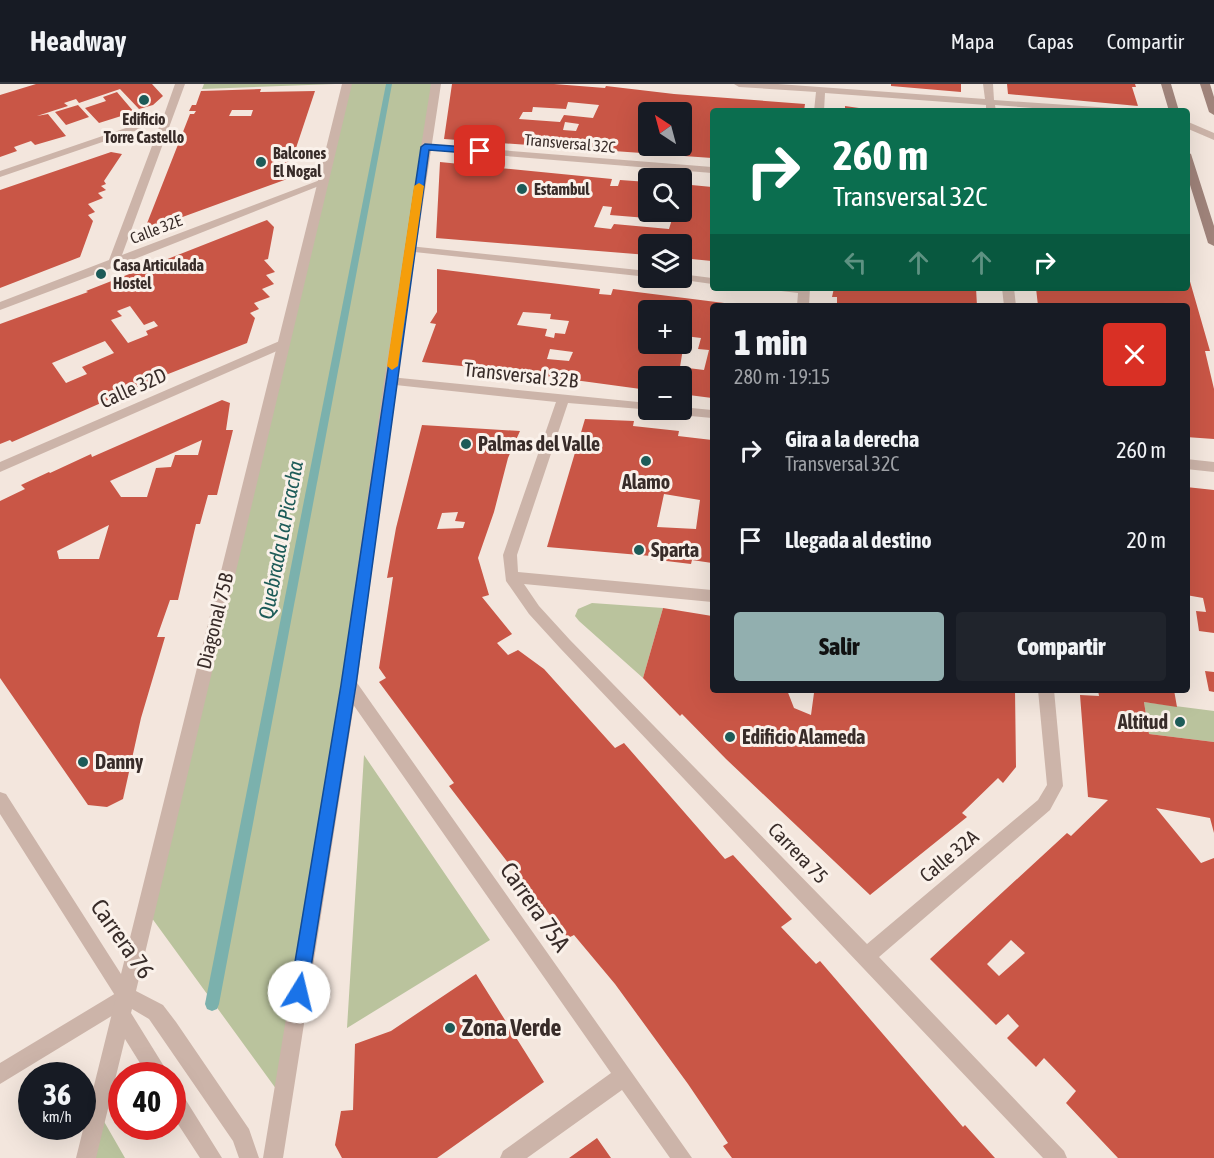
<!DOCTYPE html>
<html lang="es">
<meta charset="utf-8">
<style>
body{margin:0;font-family:"Asap Condensed",sans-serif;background:#20242c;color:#f1f3f6;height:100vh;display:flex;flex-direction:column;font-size:22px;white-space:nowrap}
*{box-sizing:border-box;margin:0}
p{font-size:20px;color:#9ea1a6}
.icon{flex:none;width:33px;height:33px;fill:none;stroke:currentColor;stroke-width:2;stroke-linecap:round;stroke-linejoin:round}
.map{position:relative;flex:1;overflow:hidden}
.side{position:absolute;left:710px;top:219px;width:480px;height:390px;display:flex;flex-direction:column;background:#171b24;border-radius:6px;box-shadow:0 6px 24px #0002}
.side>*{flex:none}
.banner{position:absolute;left:710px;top:24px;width:480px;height:183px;border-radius:6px;box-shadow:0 6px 24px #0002;background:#0b6e4f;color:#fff;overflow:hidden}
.needle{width:39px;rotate:324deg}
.fabs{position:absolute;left:638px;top:18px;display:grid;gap:12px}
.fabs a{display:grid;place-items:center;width:54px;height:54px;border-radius:6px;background:#171b24;box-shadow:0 6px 24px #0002;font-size:30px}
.speed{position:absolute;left:18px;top:978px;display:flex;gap:12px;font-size:30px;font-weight:700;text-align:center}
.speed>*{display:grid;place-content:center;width:78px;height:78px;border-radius:50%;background:#171b24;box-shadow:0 6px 24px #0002;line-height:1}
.speed small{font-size:15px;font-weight:400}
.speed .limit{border:9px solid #d22;background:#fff;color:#111}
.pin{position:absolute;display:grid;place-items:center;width:51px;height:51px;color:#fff;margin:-26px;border-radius:12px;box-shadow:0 3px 9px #0006}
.me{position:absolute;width:66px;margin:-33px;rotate:9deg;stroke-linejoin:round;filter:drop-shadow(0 0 4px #0008)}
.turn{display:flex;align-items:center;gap:21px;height:126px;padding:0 24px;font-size:27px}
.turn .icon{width:78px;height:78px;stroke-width:2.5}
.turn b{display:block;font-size:42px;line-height:51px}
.lanes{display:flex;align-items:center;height:57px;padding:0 24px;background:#0003;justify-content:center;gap:30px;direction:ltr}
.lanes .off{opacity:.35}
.round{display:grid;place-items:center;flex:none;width:63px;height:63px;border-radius:6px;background:#20242c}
.headline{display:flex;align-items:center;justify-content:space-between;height:102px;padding:0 24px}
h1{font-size:36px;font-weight:800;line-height:45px}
.cta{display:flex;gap:12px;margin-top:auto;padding:12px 24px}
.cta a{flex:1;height:69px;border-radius:6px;background:#92afaf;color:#111;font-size:24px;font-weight:800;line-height:69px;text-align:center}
.cta a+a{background:#20242c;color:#f1f3f6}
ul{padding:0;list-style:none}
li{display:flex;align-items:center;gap:18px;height:90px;padding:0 24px}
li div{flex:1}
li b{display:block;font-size:22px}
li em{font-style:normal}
header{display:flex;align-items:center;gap:36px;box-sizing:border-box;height:84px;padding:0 30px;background:#171b24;border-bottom:2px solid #363941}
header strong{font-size:28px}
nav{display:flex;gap:33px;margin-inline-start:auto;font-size:21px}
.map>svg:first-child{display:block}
.green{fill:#bac39d}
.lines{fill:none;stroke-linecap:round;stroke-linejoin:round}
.stream{fill:#7bb1ad;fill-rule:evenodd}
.building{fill:#c95646;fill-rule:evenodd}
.minor{fill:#ccb4a9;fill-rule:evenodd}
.tertiary{fill:#ccb4a9;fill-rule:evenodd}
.secondary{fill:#9f837a;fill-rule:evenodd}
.route{fill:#1a73e8;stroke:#114b97;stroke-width:1.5}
.slow{fill:#f59e0b}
.poi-dot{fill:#1d5b58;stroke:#faf1ea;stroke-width:2}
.labels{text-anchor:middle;stroke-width:6;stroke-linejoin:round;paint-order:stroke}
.far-poi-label{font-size:16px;font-weight:bold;fill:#382c29;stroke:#faf1ea;text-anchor:start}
.far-street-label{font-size:16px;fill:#382c29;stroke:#faf1ea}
.street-label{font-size:20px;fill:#382c29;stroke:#faf1ea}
.poi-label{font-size:20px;font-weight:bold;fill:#382c29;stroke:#faf1ea;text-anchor:start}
.water-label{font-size:21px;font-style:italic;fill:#1d5b58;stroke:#faf1ea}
.near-street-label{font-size:24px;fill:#382c29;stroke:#faf1ea}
.near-poi-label{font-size:24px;font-weight:bold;fill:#382c29;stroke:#faf1ea;text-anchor:start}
</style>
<header>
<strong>Headway</strong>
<nav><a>Mapa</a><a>Capas</a><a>Compartir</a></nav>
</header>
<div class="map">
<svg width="1214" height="1074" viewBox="0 0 1214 1074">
<rect width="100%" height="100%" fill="#f3e6dd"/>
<path class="green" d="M204,0H335L202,5Z
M347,0H436L282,1013L146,826Z
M592,519L663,524L643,594L579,537L575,532L578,525Z
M1144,618L1214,627V658L1149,650Z
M364,671L490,856L347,944Z
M98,1027L125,1074H87Z"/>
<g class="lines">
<path class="stream" d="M386,0H392L219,920L217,925L212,927L207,925L205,920Z"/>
</g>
<path class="building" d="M36,0H152L163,12L153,21L139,25L120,5L79,19L76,15L64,19L68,22L37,32L48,30L66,52L35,61L31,57L14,63L17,67L0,73V11Z
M452,0H554L605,4L606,2L674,10L805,20L804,27H712V74L444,55ZM568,18L599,21L593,34L564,31L560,38L519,35L523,28H532L533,23L566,25ZM648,28H681V62H648ZM565,38L579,40L576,47L563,46Z
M891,0H961V8L891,2Z
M1007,0H1135L1136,3H1132L1138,22L1008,10Z
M261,5L260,8L315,7L295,67H291L287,84H290V94L144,147L190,30H194L196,27H189L192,21H196L201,7ZM232,26H253L251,32H229Z
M117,8L134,28L99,39L85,24L106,17L103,13Z
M78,21L89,33L66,41L55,28Z
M845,22L873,26V27H845Z
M111,68L122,70L104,97L106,100L101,102L106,106L98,109L103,114L88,120L95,128L88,131L93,137L80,173L0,204V106Z
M440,78L612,95L610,102H618L620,96L648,98V128H681V100L712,103V177L681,174V160H648V171L436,154ZM603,122L612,123L610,131L659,135L661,130L673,132L669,145L614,140L611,145L594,143Z
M267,136L274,143L268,175L264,176L275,188L266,191L274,200L262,205L270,213L254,219L259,225L250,229L255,234L247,259L158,294L12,358L10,356L0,360V240L88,208L86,207ZM130,222L144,241L154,237L158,242L146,247L148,251L128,259L111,236L122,232L117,227ZM105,257L114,269L82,283L87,290L66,299L52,279Z
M437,185L600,205L599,210L611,211L613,205L748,222H712V314L681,310V292H648V306L501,286L422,278L436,240L430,239L437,228ZM648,226H681V260H648ZM523,228L551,230L550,235L569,237L565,250L555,249L554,254L545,252L547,245L517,241ZM685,252L701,254L698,265L709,266L704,286L680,283ZM550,265L573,268L569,277L547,275Z
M1187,187L1210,267H1205L1214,305V355L1186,353V222H1038L1036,204H1186Z
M834,204H976L977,222H930V220L837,222V213H832Z
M222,316L230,319L226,346H233L217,411H208L200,440H196L178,516H170L157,553H165L141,634L123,715L107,723L88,721L0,594V417L25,405L21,401L49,388L50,389L91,370L92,373ZM202,356L198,371H175L171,383L156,384L147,413H121L110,397ZM109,441L99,475H59L57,467Z
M585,335L634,337L633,342L679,347L678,352L712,356V479L692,476L691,480L650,475L651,472L547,463ZM664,410L700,416L696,445L657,443Z
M422,341L520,347L508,374L494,428L478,474L489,511L482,513L512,550L497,559L508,571L518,566L544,585L615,664L624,659L725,775L733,771L792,835L781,843L816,880L820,877L963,1043L965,1041L995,1074H732L723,1062L728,1059L688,1000L615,900L574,851L568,854L509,780L449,702L454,699L379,598L386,594L379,584L393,493L387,494L396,444ZM458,428L455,437L465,438L463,444L437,445L442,429Z
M1186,403L1214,406V549L1199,547L1196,527L1206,528L1203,514L1186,511Z
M663,524L712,532V606H787L794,624L811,631L814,609L806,606H1015L1016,683L1003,699L998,694L962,729L967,733L870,811L726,675L682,630L680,632L643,594Z
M1205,587L1214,588V608L1209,607Z
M1098,606H1174L1177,623L1144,618L1149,650L1214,658V749L1210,734L1156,724L1201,779L1214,774V1074H1118L1066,1019L1076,1007L1044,974L1036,983L1007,954L1019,942L1008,930L996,941L930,875L1067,749L1071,752L1108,716L1088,713L1080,611L1099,612ZM1011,856L1025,869L999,892L987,880Z
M476,890L544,998L437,1074H342L335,1061L341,1027L353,1026L355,960L391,947Z
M597,1054L611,1074H569Z"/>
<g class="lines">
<path class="minor" d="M175,0H185L122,171L320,96L329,98L117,182L0,226V218L109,176L161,38L0,93V87L164,31Z
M734,0H778L985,15L983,0H993L994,16L1112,24L1117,27H1072L995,21L996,27H986V21L825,9L824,27H814L816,8L739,3Z
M425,60L712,83V89L421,65L420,63Z
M409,162L648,187V193L405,167L403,165Z
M681,190L712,194V200L677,195L676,194H681Z
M775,204H810L809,222H797L798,209L781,207Z
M1002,204H1014L1016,222H1004Z
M282,256L288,260L286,263L0,388V378Z
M390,293L648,319V326H653L568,319L517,471L518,488L712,506V518L524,500L539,522L570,556L867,860L1038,716L1047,701L1038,606H1054L1063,702L1050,726L879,873L1064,1067L1067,1074H1043L560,564L529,530L506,497L503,471L556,318L386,300L384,297L386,294Z
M681,323L712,326V334L669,330L663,326H681Z
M1186,375L1214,378V388L1186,385Z
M349,595L355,596L692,1074H670L622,1006L527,1074H500L503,1067L611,989L343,606L341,601L343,596Z
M126,903L133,905L135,912L133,919L0,1000V979Z"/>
<path class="tertiary" d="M342,0H352L136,907L163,921L176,938L249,1045L259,1074H239L233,1057L149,935L132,925L131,929L170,992H148L125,955L96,1074H76L116,913L0,730V708L6,710L121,890Z
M431,0H441L396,297L357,601L283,1074H263L341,601L384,297Z
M1186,37L1214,49V56L1186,44Z
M172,1002L179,1005L222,1074H200L172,1031Z"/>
<path class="secondary" d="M1161,0H1171L1179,27H1169Z
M1200,0H1210L1214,13V31L1209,28Z
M1186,67L1191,70L1214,142V162L1208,159L1186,88Z"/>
</g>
<path class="route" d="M425,60L480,64L485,67L480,70L429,66L356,601L307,908L305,914L299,916L293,914L290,908L341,601L421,63Z"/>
<path class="slow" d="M419,99L424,102L398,282L392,286L387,282L414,102Z"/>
<g class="poi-dot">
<circle cx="144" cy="16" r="6"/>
<circle cx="261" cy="78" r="6"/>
<circle cx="522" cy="105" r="6"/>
<circle cx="101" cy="190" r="6"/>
<circle cx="466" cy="360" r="6"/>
<circle cx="646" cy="377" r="6"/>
<circle cx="639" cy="466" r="6"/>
<circle cx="1180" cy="638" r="6"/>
<circle cx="730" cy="653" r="6"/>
<circle cx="83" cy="678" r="6"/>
<circle cx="450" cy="944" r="6"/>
</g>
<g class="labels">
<g class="far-poi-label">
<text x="144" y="41" text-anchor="middle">Edificio<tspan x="144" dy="18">Torre Castello</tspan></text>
<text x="273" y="75">Balcones<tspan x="273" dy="18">El Nogal</tspan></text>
<text x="534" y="111">Estambul</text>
<text x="113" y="187">Casa Articulada<tspan x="113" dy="18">Hostel</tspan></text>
</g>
<g class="far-street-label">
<text transform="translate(570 59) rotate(5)" y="6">Transversal 32C</text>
<text transform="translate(156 145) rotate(-21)" y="6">Calle 32E</text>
</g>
<g class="street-label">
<text transform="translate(521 291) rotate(6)" y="7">Transversal 32B</text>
<text transform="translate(133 304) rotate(-24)" y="7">Calle 32D</text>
<text transform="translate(215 537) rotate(-76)" y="7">Diagonal 75B</text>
<text transform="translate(798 769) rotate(46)" y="7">Carrera 75</text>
<text transform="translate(949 772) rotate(-40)" y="7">Calle 32A</text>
</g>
<g class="poi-label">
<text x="478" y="367">Palmas del Valle</text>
<text x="646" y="405" text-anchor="middle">Alamo</text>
<text x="651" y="473">Sparta</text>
<text x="1168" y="645" text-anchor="end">Altitud</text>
<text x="742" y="660">Edificio Alameda</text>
<text x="95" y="685">Danny</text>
</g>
<g class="water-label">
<text transform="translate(281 456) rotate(-79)" y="7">Quebrada La Picacha</text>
</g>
<g class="near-street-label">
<text transform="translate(535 823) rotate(55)" y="8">Carrera 75A</text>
<text transform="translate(122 855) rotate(55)" y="8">Carrera 76</text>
</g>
<g class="near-poi-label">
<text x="462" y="952">Zona Verde</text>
</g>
</g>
</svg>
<div class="fabs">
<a><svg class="needle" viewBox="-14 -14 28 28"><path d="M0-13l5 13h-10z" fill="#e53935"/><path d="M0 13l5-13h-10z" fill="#9ea1a6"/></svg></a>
<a><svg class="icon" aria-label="search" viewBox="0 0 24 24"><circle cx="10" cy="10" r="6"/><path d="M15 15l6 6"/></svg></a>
<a><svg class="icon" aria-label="layers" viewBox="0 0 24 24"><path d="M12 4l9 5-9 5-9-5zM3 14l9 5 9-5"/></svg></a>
<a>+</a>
<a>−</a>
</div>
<div class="speed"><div>36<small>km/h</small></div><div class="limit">40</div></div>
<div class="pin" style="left:480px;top:67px;background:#d93025"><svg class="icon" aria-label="arrive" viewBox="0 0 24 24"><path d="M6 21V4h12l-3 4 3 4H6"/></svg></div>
<svg class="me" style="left:299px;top:908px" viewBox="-20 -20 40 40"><circle r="19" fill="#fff"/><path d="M0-13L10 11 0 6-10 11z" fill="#1a73e8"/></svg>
<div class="banner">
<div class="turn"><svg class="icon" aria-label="right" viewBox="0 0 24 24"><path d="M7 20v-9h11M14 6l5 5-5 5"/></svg><div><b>260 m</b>Transversal 32C</div></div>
<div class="lanes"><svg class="icon off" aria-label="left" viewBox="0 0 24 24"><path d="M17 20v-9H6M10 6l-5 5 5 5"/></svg><svg class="icon off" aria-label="ahead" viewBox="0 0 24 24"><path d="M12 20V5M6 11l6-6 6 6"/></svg><svg class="icon off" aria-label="ahead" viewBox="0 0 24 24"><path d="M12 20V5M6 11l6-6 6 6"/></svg><svg class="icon" aria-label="right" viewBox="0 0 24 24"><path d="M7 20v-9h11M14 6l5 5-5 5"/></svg></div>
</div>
<section class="side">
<div class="headline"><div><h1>1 min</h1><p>280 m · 19:15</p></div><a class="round" style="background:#d93025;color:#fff"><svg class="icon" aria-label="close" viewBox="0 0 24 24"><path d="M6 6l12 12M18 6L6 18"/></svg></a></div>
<ul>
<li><svg class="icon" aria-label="right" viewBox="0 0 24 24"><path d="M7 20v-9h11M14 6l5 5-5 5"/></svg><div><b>Gira a la derecha</b><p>Transversal 32C</p></div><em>260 m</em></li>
<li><svg class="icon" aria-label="arrive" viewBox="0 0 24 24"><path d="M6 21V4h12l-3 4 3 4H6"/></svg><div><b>Llegada al destino</b></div><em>20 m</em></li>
</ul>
<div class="cta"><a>Salir</a><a>Compartir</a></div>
</section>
</div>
